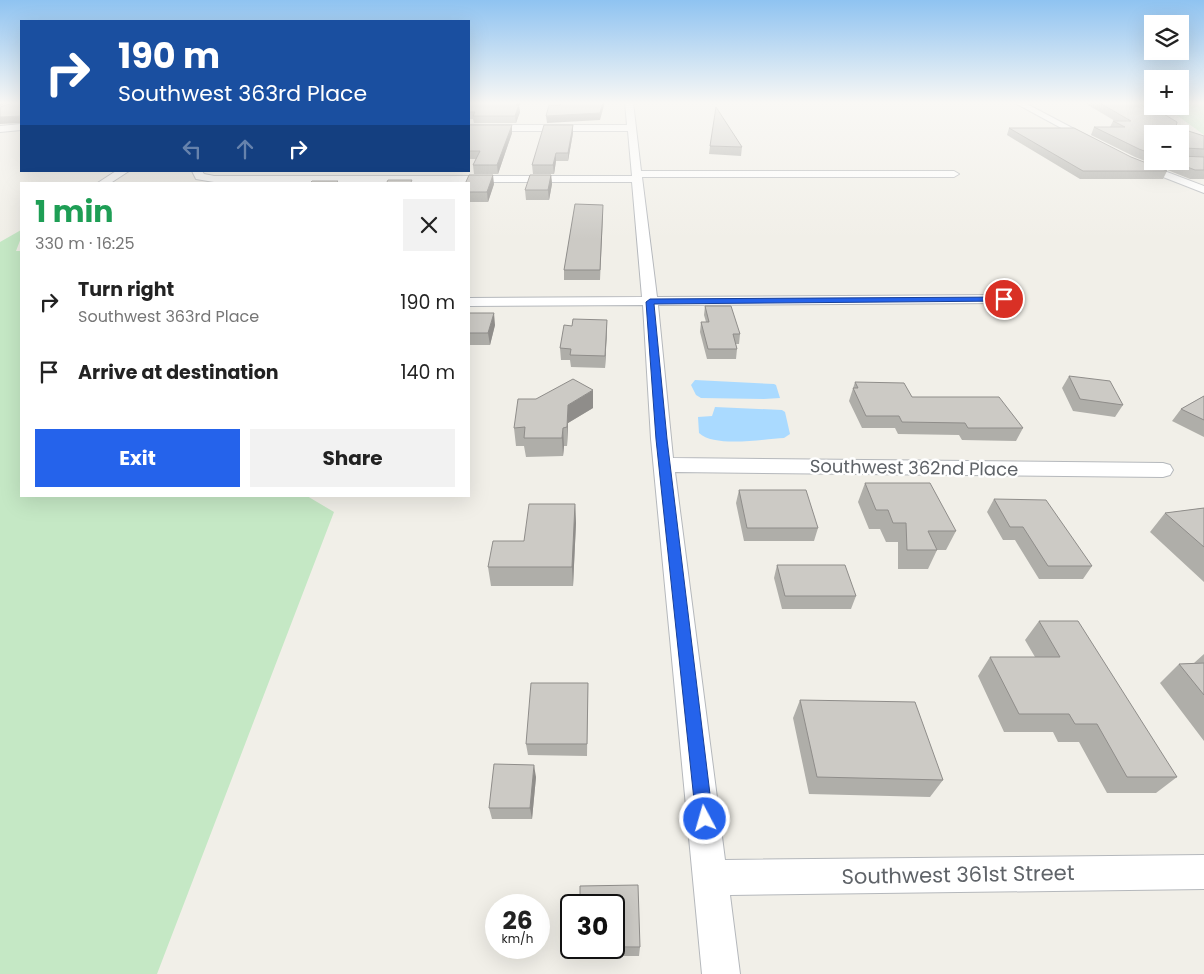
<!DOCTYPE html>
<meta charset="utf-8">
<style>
body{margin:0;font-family:Poppins,sans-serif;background:#f2f2f2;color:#222;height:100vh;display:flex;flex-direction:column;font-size:19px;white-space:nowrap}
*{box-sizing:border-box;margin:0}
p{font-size:16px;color:#767676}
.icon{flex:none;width:28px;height:28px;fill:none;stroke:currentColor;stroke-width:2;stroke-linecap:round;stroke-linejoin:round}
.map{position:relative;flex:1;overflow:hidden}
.side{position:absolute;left:20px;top:182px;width:450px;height:315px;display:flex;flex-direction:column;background:#fff;border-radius:0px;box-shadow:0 5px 20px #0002}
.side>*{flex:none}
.guide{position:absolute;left:20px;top:20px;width:450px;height:152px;border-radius:0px;box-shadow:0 5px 20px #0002;background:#1a4fa0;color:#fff;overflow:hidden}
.buttons{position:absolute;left:1144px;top:15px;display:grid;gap:10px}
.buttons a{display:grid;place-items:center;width:45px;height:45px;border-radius:0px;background:#fff;box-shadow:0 5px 20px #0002;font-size:25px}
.speed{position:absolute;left:485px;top:894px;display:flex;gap:10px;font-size:25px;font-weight:700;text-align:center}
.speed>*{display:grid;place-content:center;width:65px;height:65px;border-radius:50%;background:#fff;box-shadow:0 5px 20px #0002;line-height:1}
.speed small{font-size:12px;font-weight:400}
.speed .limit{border:2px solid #111;border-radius:8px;background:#fff;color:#111}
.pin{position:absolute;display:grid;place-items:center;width:42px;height:42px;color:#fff;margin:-21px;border:2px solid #fff;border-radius:50%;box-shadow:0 1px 5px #0007}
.me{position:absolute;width:55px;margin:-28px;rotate:354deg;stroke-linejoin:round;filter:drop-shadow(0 0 4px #0008)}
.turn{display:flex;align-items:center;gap:18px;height:105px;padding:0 15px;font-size:22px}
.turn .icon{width:65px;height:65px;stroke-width:2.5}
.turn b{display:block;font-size:35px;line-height:42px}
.lanes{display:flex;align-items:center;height:48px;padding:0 15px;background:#0003;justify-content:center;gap:25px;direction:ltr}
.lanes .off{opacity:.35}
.round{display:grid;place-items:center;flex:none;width:52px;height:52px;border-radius:0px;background:#f2f2f2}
.head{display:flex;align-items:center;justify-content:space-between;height:85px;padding:0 15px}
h1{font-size:30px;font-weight:700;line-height:38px;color:#1e9e55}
.primary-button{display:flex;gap:10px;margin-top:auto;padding:10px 15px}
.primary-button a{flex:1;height:58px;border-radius:0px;background:#2563eb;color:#fff;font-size:20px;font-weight:700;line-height:58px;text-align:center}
.primary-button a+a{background:#f2f2f2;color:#222}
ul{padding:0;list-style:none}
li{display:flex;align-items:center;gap:15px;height:70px;padding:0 15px}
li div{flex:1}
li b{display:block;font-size:19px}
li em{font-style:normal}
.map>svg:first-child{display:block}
.green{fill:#c5e8c5}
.water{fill:#aadaff}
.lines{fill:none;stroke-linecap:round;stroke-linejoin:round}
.street-casing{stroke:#b5b8bc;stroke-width:2}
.street{fill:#fff;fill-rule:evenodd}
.wall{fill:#afaea9;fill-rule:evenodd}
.shaded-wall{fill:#8f8d8a}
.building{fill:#cccac5;stroke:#8f8d8a}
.route{fill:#2563eb;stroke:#184099}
.labels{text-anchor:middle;stroke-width:5;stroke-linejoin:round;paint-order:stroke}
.street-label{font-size:18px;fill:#5f6368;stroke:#fff}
.near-street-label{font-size:21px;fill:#5f6368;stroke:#fff}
</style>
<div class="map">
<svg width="1204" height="974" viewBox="0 0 1204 974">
<rect width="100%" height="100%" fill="#f1efe8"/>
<path class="green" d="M1114,102H1152V106H1180V102H1204V135L1174,113L1124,107Z
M21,230V238L16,251H21V496H307L334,512L157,974H0V242Z"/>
<path class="water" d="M695,380L774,384L776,385L780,398L764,399L701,398L696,395L691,385Z
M715,407L782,410L785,412L790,434L784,438C763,439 715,448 699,433L698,417L712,416Z"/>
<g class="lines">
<defs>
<path id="street" d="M625,102H633L641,171H954L959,174L954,177H642L657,297L1004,295L1011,299L1004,303L658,305L673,458L1163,463L1170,465L1173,470L1170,475L1163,477L675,472L725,860L1204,855V889L730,895L740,974H702L651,439L643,305L469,306V298L642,297L632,182H214L196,179L192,171H202L204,174L214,176H632L628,131H469V125H627Z
M1013,102H1023L1097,141L1089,143Z
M21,124V130L0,132V126Z
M1138,161L1204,186V193L1135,166V162Z
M116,171H129L109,184H96Z"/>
</defs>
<use href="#street" class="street-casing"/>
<use href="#street" class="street"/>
</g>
<path class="wall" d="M469,102H521L519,106L520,112L516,123H474L473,119H469Z
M1083,102H1137L1176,127L1204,136V179H1190L1135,157L1091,135L1094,127H1110L1113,121H1115ZM1152,134L1180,161H1152Z
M469,125L512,133L498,174H474L473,165L476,159H469Z
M573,125V133L568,161H556L554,174H533L532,165Z
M1009,128L1131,157L1167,171L1163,179H1080L1007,135Z
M710,146L742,147L741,156L709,154Z
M551,175L552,184L549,200H526L525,190Z
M469,184H494L488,202H469Z
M603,214L600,280H564V270Z
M705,306L740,334L739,344H736L737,349L736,359H707L700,332L701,322H706L704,315Z
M469,313L495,325L490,345H469Z
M607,320L605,368L571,367L570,360H561L560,348L572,326Z
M1069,376L1123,405L1115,417L1073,411L1062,388Z
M855,382L912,397L1023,428L1016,441L962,440L959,435L898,434L895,428H862L849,401Z
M1204,396V437L1172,421L1181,409Z
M593,408L568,423L567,446H564L563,456L526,457L524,446H516L514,428Z
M865,483L956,531L946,550H937L928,569H898V542H886L880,529H869L858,502Z
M739,490L818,528L814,541H744L736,503Z
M994,499L1092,566L1083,579H1039L1015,540H1003L987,512Z
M575,504L576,523L573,586H491L488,567Z
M1204,508V582L1150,532L1165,513Z
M777,565L856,596L851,609H782L774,578Z
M1039,621L1177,777L1156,793H1107L1079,742H1058L1053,732H1004L978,676L990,657H1035L1025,640Z
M1204,654V741L1160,683L1179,664L1194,663Z
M588,683L587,756L528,755L526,744Z
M800,700L943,780L930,797L809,794L793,718Z
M536,777L532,819H492L489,808Z
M640,947L639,956H580L579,948Z"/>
<path class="shaded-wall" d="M0,102H10L0,106Z
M518,102H521L519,106L520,112L516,123L515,116L516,105Z
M603,102H605L600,120L547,123L546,116Z
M21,116V123L0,124V117Z
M512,125V133L498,174L497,165Z
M573,125V133L568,161V153Z
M1184,148L1180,156V150Z
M556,153V161L554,174L553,165Z
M493,175L494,184L488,202L487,192Z
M551,175L552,184L549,200L548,190Z
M494,313L495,325L490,345L488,333Z
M607,320V331L605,368V356Z
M593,390V408L568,423L567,446V427L568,405Z
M563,428L564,446L563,456L562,438Z
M575,504L576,523L573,586L572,567Z
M534,765L536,777L532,819L530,808Z"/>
<path class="building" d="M15,102H21V116L0,117V107Z
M469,102H518L516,105H519L515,116H473L475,112H469Z
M561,102H603L600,113L546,116L549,105H560Z
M1098,102H1137L1144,107H1152L1177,122L1176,127L1204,136V149L1184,148L1180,150V134H1152V154L1139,149L1094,127H1125L1113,121H1131Z
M716,107L742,147L710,146Z
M469,125H512L497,165H473L480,151H469Z
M544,125H573L568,153H556L553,165H532Z
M1009,128H1074L1131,157L1167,171H1083Z
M1180,156L1204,157V170H1195L1172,161H1180Z
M469,175H493L487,192H469V184H465Z
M530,175H551L548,190H525Z
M388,180H412L410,184H386Z
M312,181H338L335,184H309Z
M575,204L603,205L600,270H564Z
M705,306H731L740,334H733L737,349H708L701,322H709Z
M469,313H494L488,333H469Z
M573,319L607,320L605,356L570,355L571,349L560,348L564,325L572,326Z
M1069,376L1110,381L1123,405L1080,399Z
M573,379L593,390L568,405L567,427L563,428L562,438H524L525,427L514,428L518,399H536Z
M855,382L904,383L912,397H999L1023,428H968L965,423L902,422L899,416H866L853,388H858Z
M1204,396V420L1181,409Z
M865,483H930L956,531H928L937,550H907L906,523H893L888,510H876Z
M739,490H806L818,528H747Z
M994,499L1046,500L1092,566H1048L1023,527H1010Z
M529,504H575L572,567H488L493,541H524Z
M1204,508V547L1165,513Z
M777,565H845L856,596H785Z
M1039,621H1078L1177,777H1127L1097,724H1075L1069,714H1019L990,657H1060Z
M1204,663V695L1179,664Z
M531,683H588L587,744H526Z
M800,700L915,702L943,780L817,777Z
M494,764L534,765L530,808H489Z
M638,885L640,947H614V905H580V886Z"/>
<linearGradient id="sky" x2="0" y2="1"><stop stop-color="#8fc3f1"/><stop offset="0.43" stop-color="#f9f8f5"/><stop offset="1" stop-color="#f9f8f5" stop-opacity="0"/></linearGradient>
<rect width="1204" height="239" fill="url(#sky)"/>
<path class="route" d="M1004,297L1007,298V301L654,304L667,439L713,819L711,825L705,827L698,825L696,819L656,439L646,302L650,299Z"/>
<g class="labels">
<g class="street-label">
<text transform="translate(914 468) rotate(1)" y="6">Southwest 362nd Place</text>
</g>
<g class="near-street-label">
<text transform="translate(958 875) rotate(-1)" y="7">Southwest 361st Street</text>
</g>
</g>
</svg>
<div class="buttons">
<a><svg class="icon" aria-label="layers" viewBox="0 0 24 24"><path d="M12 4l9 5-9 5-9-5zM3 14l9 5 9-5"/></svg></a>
<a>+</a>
<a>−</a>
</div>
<div class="speed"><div>26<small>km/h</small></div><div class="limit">30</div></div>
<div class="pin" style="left:1004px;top:299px;background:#d93025"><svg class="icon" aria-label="arrive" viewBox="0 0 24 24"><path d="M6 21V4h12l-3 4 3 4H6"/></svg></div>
<svg class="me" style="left:705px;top:819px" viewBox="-20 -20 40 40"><circle r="17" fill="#2563eb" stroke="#fff" stroke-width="3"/><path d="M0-11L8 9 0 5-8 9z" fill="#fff"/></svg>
<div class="guide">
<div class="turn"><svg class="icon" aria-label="right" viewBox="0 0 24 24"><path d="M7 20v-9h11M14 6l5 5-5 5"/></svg><div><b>190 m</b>Southwest 363rd Place</div></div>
<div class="lanes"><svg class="icon off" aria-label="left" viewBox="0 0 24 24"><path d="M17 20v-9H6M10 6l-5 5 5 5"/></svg><svg class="icon off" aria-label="ahead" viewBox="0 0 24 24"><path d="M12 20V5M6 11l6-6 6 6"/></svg><svg class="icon" aria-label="right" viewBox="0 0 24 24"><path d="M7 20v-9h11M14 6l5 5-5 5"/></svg></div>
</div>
<section class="side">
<div class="head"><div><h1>1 min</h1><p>330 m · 16:25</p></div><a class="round"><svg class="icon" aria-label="close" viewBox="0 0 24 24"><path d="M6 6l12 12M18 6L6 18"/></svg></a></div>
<ul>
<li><svg class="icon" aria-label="right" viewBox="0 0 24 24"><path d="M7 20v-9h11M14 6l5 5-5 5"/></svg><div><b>Turn right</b><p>Southwest 363rd Place</p></div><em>190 m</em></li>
<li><svg class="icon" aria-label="arrive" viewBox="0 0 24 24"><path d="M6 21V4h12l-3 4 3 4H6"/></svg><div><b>Arrive at destination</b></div><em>140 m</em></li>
</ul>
<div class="primary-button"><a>Exit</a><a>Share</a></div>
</section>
</div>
